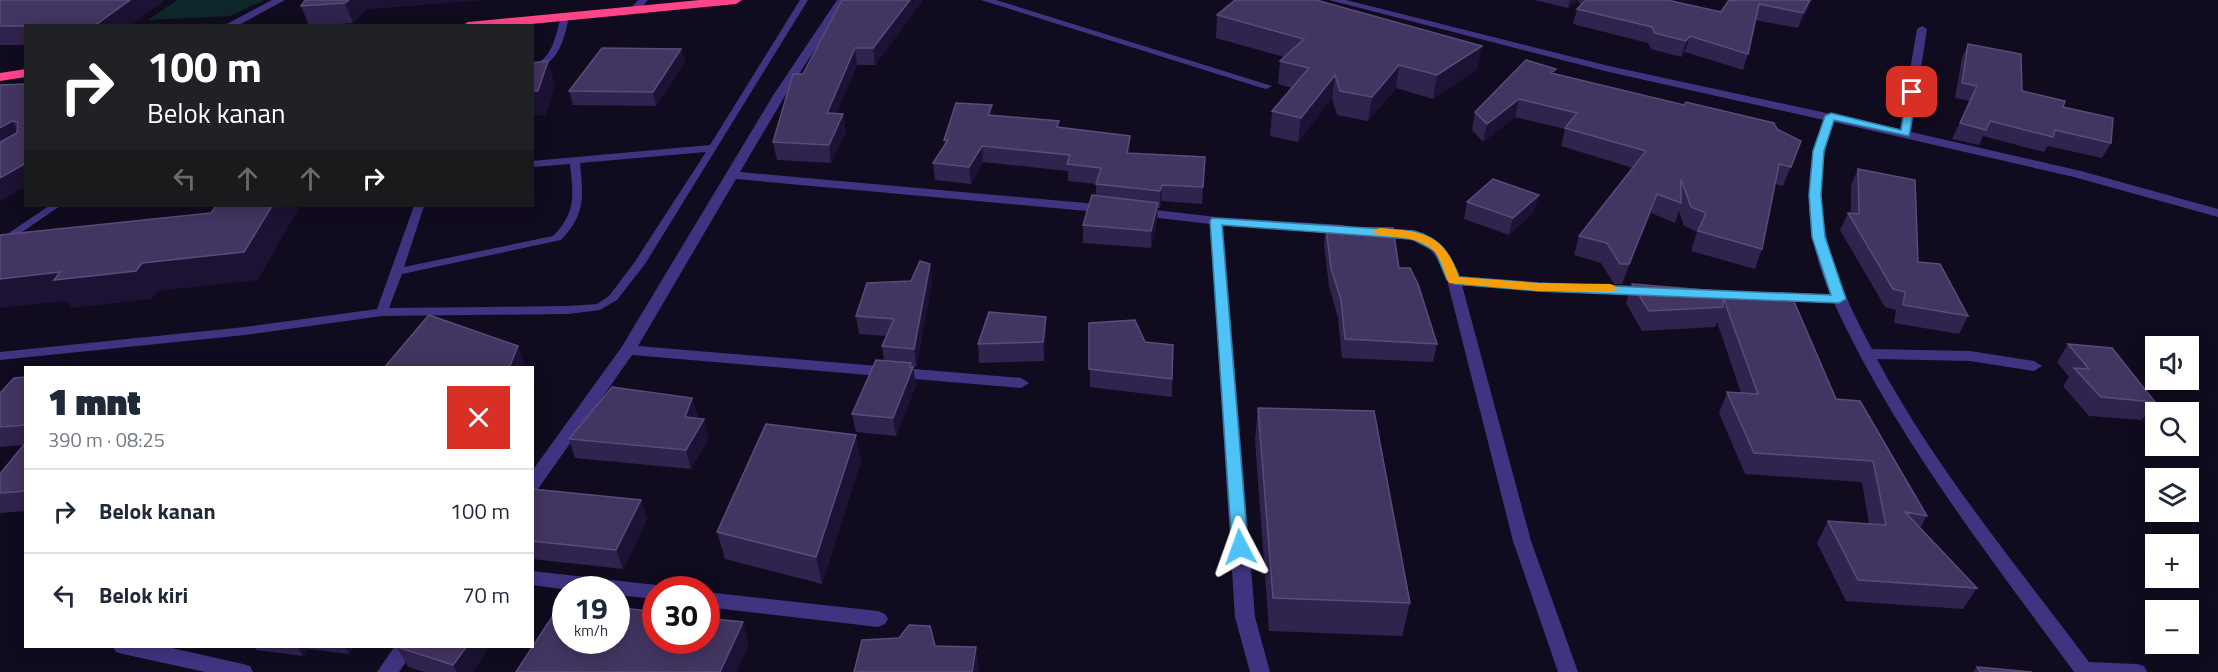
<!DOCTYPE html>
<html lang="id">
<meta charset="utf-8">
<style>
body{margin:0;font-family:"Titillium Web",sans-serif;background:#f6f6f7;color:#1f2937;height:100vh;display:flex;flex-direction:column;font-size:22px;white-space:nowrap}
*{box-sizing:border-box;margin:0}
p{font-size:20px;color:#747a83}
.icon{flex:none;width:33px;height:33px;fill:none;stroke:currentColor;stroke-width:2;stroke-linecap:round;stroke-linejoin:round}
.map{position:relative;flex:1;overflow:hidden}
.sheet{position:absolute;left:24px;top:366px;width:510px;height:282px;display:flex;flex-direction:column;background:#fff;border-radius:0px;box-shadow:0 3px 15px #0003}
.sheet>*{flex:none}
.banner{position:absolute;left:24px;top:24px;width:510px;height:183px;border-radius:0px;box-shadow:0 3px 15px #0003;background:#202124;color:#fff;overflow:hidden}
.fabs{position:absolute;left:2145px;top:336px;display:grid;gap:12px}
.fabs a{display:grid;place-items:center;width:54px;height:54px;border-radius:0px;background:#fff;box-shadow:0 3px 15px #0003;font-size:30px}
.speed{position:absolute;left:552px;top:576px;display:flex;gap:12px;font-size:30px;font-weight:700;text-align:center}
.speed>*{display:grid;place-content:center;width:78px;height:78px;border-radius:50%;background:#fff;box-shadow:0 3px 15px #0003;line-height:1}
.speed small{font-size:15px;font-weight:400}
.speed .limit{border:9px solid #d22;background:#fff;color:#111}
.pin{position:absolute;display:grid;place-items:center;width:51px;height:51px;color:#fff;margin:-26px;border-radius:12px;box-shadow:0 3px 9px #0006}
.me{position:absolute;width:66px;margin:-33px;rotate:356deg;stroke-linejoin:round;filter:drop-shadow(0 0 4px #0008)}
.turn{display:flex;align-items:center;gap:21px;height:126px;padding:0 24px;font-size:27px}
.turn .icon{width:78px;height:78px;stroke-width:2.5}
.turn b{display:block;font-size:42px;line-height:51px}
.lanes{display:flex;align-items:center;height:57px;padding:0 24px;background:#0003;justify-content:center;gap:30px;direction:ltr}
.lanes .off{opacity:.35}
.round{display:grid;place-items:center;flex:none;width:63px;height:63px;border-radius:0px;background:#f6f6f7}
.head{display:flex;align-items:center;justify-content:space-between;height:102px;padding:0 24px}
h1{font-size:36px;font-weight:800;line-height:45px}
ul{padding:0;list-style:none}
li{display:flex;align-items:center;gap:18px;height:84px;padding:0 24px;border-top:2px solid #e0e1e3}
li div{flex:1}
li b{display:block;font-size:22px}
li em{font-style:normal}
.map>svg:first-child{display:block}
.green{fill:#0e272a}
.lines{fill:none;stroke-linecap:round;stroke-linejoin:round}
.lane{fill:#403481;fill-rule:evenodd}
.street{fill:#403481;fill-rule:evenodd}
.highway{fill:#ff4588;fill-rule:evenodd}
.wall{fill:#30234e}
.shaded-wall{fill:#1c1233}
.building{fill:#423561;stroke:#594c7a;stroke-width:1.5}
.route{fill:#4fc3f7;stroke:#337fa1;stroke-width:1.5}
.slow{fill:#f59e0b}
</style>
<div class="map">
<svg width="2218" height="672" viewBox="0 0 2218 672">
<rect width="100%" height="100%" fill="#110b1f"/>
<path class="green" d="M177,0H264L230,16L148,20Z"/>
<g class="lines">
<path class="lane" d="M800,0H808L645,264L617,300L600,310L568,314L382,316L245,335L0,360V352L245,327L377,309L414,206H424L404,267L553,236C577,212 573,194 570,164L532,167V161L710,145ZM706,152L634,263L609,296L597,304L568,306L389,308L402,274L561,240C586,214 583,197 580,163Z
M562,14L569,16C564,41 559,63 532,71V66C555,57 555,34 562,14Z
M49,206H60L0,247V239Z"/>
<path class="street" d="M272,0H285L237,26H223Z
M638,0H648L638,12H630L629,10Z
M837,0H847L786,94L740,172L1108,205L1115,209L1108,213L736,179L638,346L1021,378L1029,383L1021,388L632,355L538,489L532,491V471L621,348L774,94Z
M981,0H996L1272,86L1266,89L1262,88Z
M1329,0H1346L1609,66L1900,129L1917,29L1922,26L1927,29L1911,132L2081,171L2218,209V217L2074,177L1834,122C1803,201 1834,279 1872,349L1970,351L2034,361L2042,366L2034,371L1970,361L1877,359C1935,468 2015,563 2089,662L2137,664L2144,666L2147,672H2074C1987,553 1896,438 1834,303L1772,300L1765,296L1772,292L1830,294C1806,237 1800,178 1824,120L1609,72Z
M1138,208L1216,217L1344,225L1351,229L1344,233L1223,225L1255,617L1270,672H1250L1235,617L1210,224L1133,215L1131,212L1133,209Z
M1374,227C1418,230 1441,232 1460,276L1538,283L1649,286L1656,290L1649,294L1538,291L1462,285L1531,541L1578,672H1558L1513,541L1447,280C1427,228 1413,245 1369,234L1367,231Z
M532,571L656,585L664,590H656V599L616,595V590H569L532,585Z
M706,592L878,611L885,614L888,619L885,624L878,627L706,607Z
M113,646H163L243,664L250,666L253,672H205L123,654L116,652Z
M395,646H417L399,672H377Z"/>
<path class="highway" d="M700,0H742L736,4L511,26H462L468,22Z
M26,69V77L0,81V73Z"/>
</g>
<path class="wall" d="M0,0L26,26V45H0Z
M305,0H480L367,9L353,23L310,26H309L301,6Z
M923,0L875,65H857L836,114H843L846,132L831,163L777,160L773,142L803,74Z
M1534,0H1667L1721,12L1734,1L1812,0L1798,28L1755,20L1748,54L1743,70L1685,52L1681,57L1651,49L1648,43L1573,24L1577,9L1581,5L1578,1L1568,8Z
M1217,15L1482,46L1477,69L1433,99L1396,88L1368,121L1337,115L1332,98L1298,142L1270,136L1272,111L1292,88L1278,84L1280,61L1284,57L1216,38Z
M1968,44L2022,91L2063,107L2111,143L2102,158L2048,146L2044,152L1983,136L1979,145L1952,139L1970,101L1955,98L1962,58Z
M681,49L685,62L656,106L573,105L569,91Z
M1555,73L1777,129L1801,141L1783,186L1775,184L1762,249L1755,269L1691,251L1697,232L1684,226L1679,211L1675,223L1651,213L1622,284H1614L1601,263L1574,255L1579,236L1633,168L1561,146L1565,129L1515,117L1483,142L1472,130L1475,112Z
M26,84V186L0,85Z
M992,105V116L1059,127L1130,153L1205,157L1202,204L1161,201L1160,208H1157V220L1151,248L1083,243V225L1096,196V184L1068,181V171L983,162L971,184L935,180L933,163L945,145L944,140Z
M1858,169L1918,262L1968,316L1959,334L1894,323L1896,310L1885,307L1840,230L1848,213H1851V185Z
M1467,202L1534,212L1509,235L1464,219Z
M1326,228L1399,268L1437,344L1433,362L1342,358L1338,318L1329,286L1324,245Z
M932,282L916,367H912L916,385L896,436L856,432L852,414L884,360L882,346L887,336L859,334L856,316Z
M1632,284L1792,297L1836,399L1927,516L1920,528L1977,588L1963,609L1846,601L1817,543L1828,521L1869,524L1862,482L1745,474L1719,413L1727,392L1741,393L1717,322L1715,327L1642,331L1626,303Z
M1089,323L1145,342L1173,345L1172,397L1090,387Z
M1046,335L1044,361L979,363L978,344Z
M2068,344L2155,402L2142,420L2089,416L2063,386L2069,377L2057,362Z
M26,377V511L0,513V474L23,445L0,447V393Z
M692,398L698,416L697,419L709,438L691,469L575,458L569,439Z
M1258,408L1410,603L1402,636L1269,631L1255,440Z
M861,461L822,584L725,559L717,532Z
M532,489L641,500L647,519L623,569L532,559Z
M254,646H355L349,654L309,649L303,656L256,650Z
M490,646L472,672H425L408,667L397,647Z
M1977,667L2032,672H1973Z"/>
<path class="shaded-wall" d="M130,0H165L130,26H94Z
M349,0H480L367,9L353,23L345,3Z
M910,0H923L875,65L873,48Z
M1570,0H1578V1L1568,8Z
M1810,0H1812L1798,28L1803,13Z
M1690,36L1685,52L1681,57L1686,41Z
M1482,46L1477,69L1433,99L1437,75Z
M855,48L857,65L829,131L827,113Z
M681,49L685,62L656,106L653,92Z
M548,61L555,85L546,115L532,116V91Z
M1399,65L1396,88L1368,121L1372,97Z
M1335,75L1332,98L1298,142L1301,118Z
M1519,99L1515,117L1483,142L1487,124Z
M992,105L993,121L988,115Z
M843,114L846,132L831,163L829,145Z
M12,121L22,138L0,151V128Z
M1130,136V152L1127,153Z
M982,146L983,162L971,184L969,167Z
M26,163V186L0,201V178Z
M1162,185L1161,201L1160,208V191Z
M1657,194L1651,213L1622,284L1629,264Z
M1539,195L1534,212L1509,235L1513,218Z
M1158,203L1157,220L1151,248V231Z
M272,206H300L258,280L158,291L152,299L72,308L67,301L0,308V279L142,263Z
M930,264L932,282L916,367L914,349Z
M1046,317V335L1044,361L1043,342Z
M518,346L526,368H509Z
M911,363L912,370L913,367L916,385L896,436L893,418Z
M692,398L698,416L691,436L685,417Z
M704,419L709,438L691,469L686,450Z
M856,435L861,461L822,584L816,557Z
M641,500L647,519L623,569L616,550Z
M743,622L749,645L737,672H720Z
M297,646H307L309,649L303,656Z
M344,646H355L349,654Z
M467,646H490L472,672H457L453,665Z
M976,647L979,672H972Z"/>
<path class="building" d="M0,0H130L94,26H0Z
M305,0H349L345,3L301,6Z
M842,0H910L873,48H855L827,113L843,114L829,145L773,142L793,74H803Z
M1235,0H1316L1482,46L1437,75L1399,65L1372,97L1340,91L1335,75L1301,118L1272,111L1309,68L1280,61L1304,39L1217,15Z
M1586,0H1667L1721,12L1729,0L1734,1L1735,0H1810L1803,13L1759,4L1748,54L1690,36L1686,41L1655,33L1652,27L1577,9Z
M1968,44L2021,54L2022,91L2065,101L2063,107L2113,118L2111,143L2055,130L2053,137L1990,121L1986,130L1960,123L1977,86L1962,83Z
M602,48L681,49L653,92L569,91Z
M1526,60L1556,69L1551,73L1684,105L1686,102L1774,123L1777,129L1801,141L1791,167L1779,164L1762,249L1698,231L1706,213L1691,207L1681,179V203L1657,194L1629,264H1620L1607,243L1579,236L1646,151L1565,128L1577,113L1519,99L1487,124L1475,112Z
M548,61L538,91H532V63Z
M26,84V163L0,178V142L17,133L18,122L12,121L0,128V85Z
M956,103L992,105L988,115L1059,121L1057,127L1130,136L1127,153L1205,157L1203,187L1162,185L1160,191L1096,184L1101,168L1067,164L1070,155L982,146L969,167L933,163L948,140H944Z
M1858,169L1915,180L1918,262L1940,264L1968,316L1903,305L1905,292L1893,289L1848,213L1859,214Z
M1493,179L1539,195L1513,218L1467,202Z
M1092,195L1158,203L1151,231L1083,225Z
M216,206H272L244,252L142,263L136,271L54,280L60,272L0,279V235L211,213Z
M1326,228H1393L1399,268H1410L1418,284L1437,344L1345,339L1341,300L1331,268Z
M920,261L930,264L914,349L882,346L894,319L856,316L867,283L911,281Z
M1632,284L1792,297L1836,399L1860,401L1927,516L1905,512L1977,588L1858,580L1828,521L1886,525L1873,461L1754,453L1727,392L1758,394L1723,297V307L1649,311Z
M989,312L1046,317L1043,342L978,344Z
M429,315L518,346L509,368H384Z
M1135,320L1145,342L1173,345L1172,379L1089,369V323Z
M2068,344L2112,348L2155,402L2101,397L2074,368L2089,369Z
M876,360L911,363L910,367H913L893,418L852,414Z
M26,377V425L0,427V393L14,378Z
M612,387L692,398L685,417L704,419L686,450L569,439Z
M1258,408L1374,411L1410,603L1273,598Z
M766,424L856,435L816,557L717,532Z
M26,442V491L0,493V474Z
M532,489L641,500L616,550L532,541Z
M563,600H566V640H616V607L656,612V640H706V618L743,622L720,672H516Z
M909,625L930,626L935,646L976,647L972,672H854L862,640L899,638Z
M398,646H467L453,665L397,647Z
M1977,667L2032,672H1980Z"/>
<path class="route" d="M1912,89L1917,92L1909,136L1834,120L1824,151L1821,195L1825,237L1846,299L1839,303L1538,291L1454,284L1447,280L1435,251L1412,239L1222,225L1248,547L1246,551L1240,553L1234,551L1232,547L1210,221L1212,218L1414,231C1440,238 1450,253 1459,277L1538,283L1831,295L1812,237L1809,195L1813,151L1825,116L1831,113L1901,130L1907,92Z"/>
<path class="slow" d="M1380,228C1423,232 1443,232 1459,277L1538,283L1611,284L1618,288L1611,292L1538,291L1449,283C1445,276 1444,268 1440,260C1428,235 1398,239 1375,234L1373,231Z"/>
</svg>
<div class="fabs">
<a><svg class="icon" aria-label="sound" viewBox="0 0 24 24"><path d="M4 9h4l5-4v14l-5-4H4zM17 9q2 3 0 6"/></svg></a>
<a><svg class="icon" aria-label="search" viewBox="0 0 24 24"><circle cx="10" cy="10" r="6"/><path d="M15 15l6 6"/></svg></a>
<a><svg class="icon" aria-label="layers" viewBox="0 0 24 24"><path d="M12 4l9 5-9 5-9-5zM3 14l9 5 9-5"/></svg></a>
<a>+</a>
<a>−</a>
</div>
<div class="speed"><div>19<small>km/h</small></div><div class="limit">30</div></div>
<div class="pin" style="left:1912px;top:92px;background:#d93025"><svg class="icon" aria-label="arrive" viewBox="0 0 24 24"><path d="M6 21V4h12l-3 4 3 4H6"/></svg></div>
<svg class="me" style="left:1240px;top:547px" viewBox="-20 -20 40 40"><path d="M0-17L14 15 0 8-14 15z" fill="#4fc3f7" stroke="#fff" stroke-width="4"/></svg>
<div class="banner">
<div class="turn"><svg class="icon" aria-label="right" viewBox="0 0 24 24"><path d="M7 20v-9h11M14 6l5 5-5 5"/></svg><div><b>100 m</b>Belok kanan</div></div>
<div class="lanes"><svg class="icon off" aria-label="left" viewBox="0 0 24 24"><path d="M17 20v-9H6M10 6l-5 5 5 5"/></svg><svg class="icon off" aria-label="ahead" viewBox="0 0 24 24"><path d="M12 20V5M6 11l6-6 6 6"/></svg><svg class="icon off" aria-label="ahead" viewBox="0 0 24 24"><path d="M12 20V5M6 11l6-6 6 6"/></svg><svg class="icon" aria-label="right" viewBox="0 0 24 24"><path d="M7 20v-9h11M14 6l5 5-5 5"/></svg></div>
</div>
<section class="sheet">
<div class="head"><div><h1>1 mnt</h1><p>390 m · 08:25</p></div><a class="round" style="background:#d93025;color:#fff"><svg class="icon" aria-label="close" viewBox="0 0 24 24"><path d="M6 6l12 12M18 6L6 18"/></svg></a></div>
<ul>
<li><svg class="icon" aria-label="right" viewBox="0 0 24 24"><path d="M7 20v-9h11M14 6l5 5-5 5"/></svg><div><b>Belok kanan</b></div><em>100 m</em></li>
<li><svg class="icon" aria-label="left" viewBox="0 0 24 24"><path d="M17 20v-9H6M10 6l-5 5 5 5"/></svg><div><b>Belok kiri</b></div><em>70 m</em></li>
</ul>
</section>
</div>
